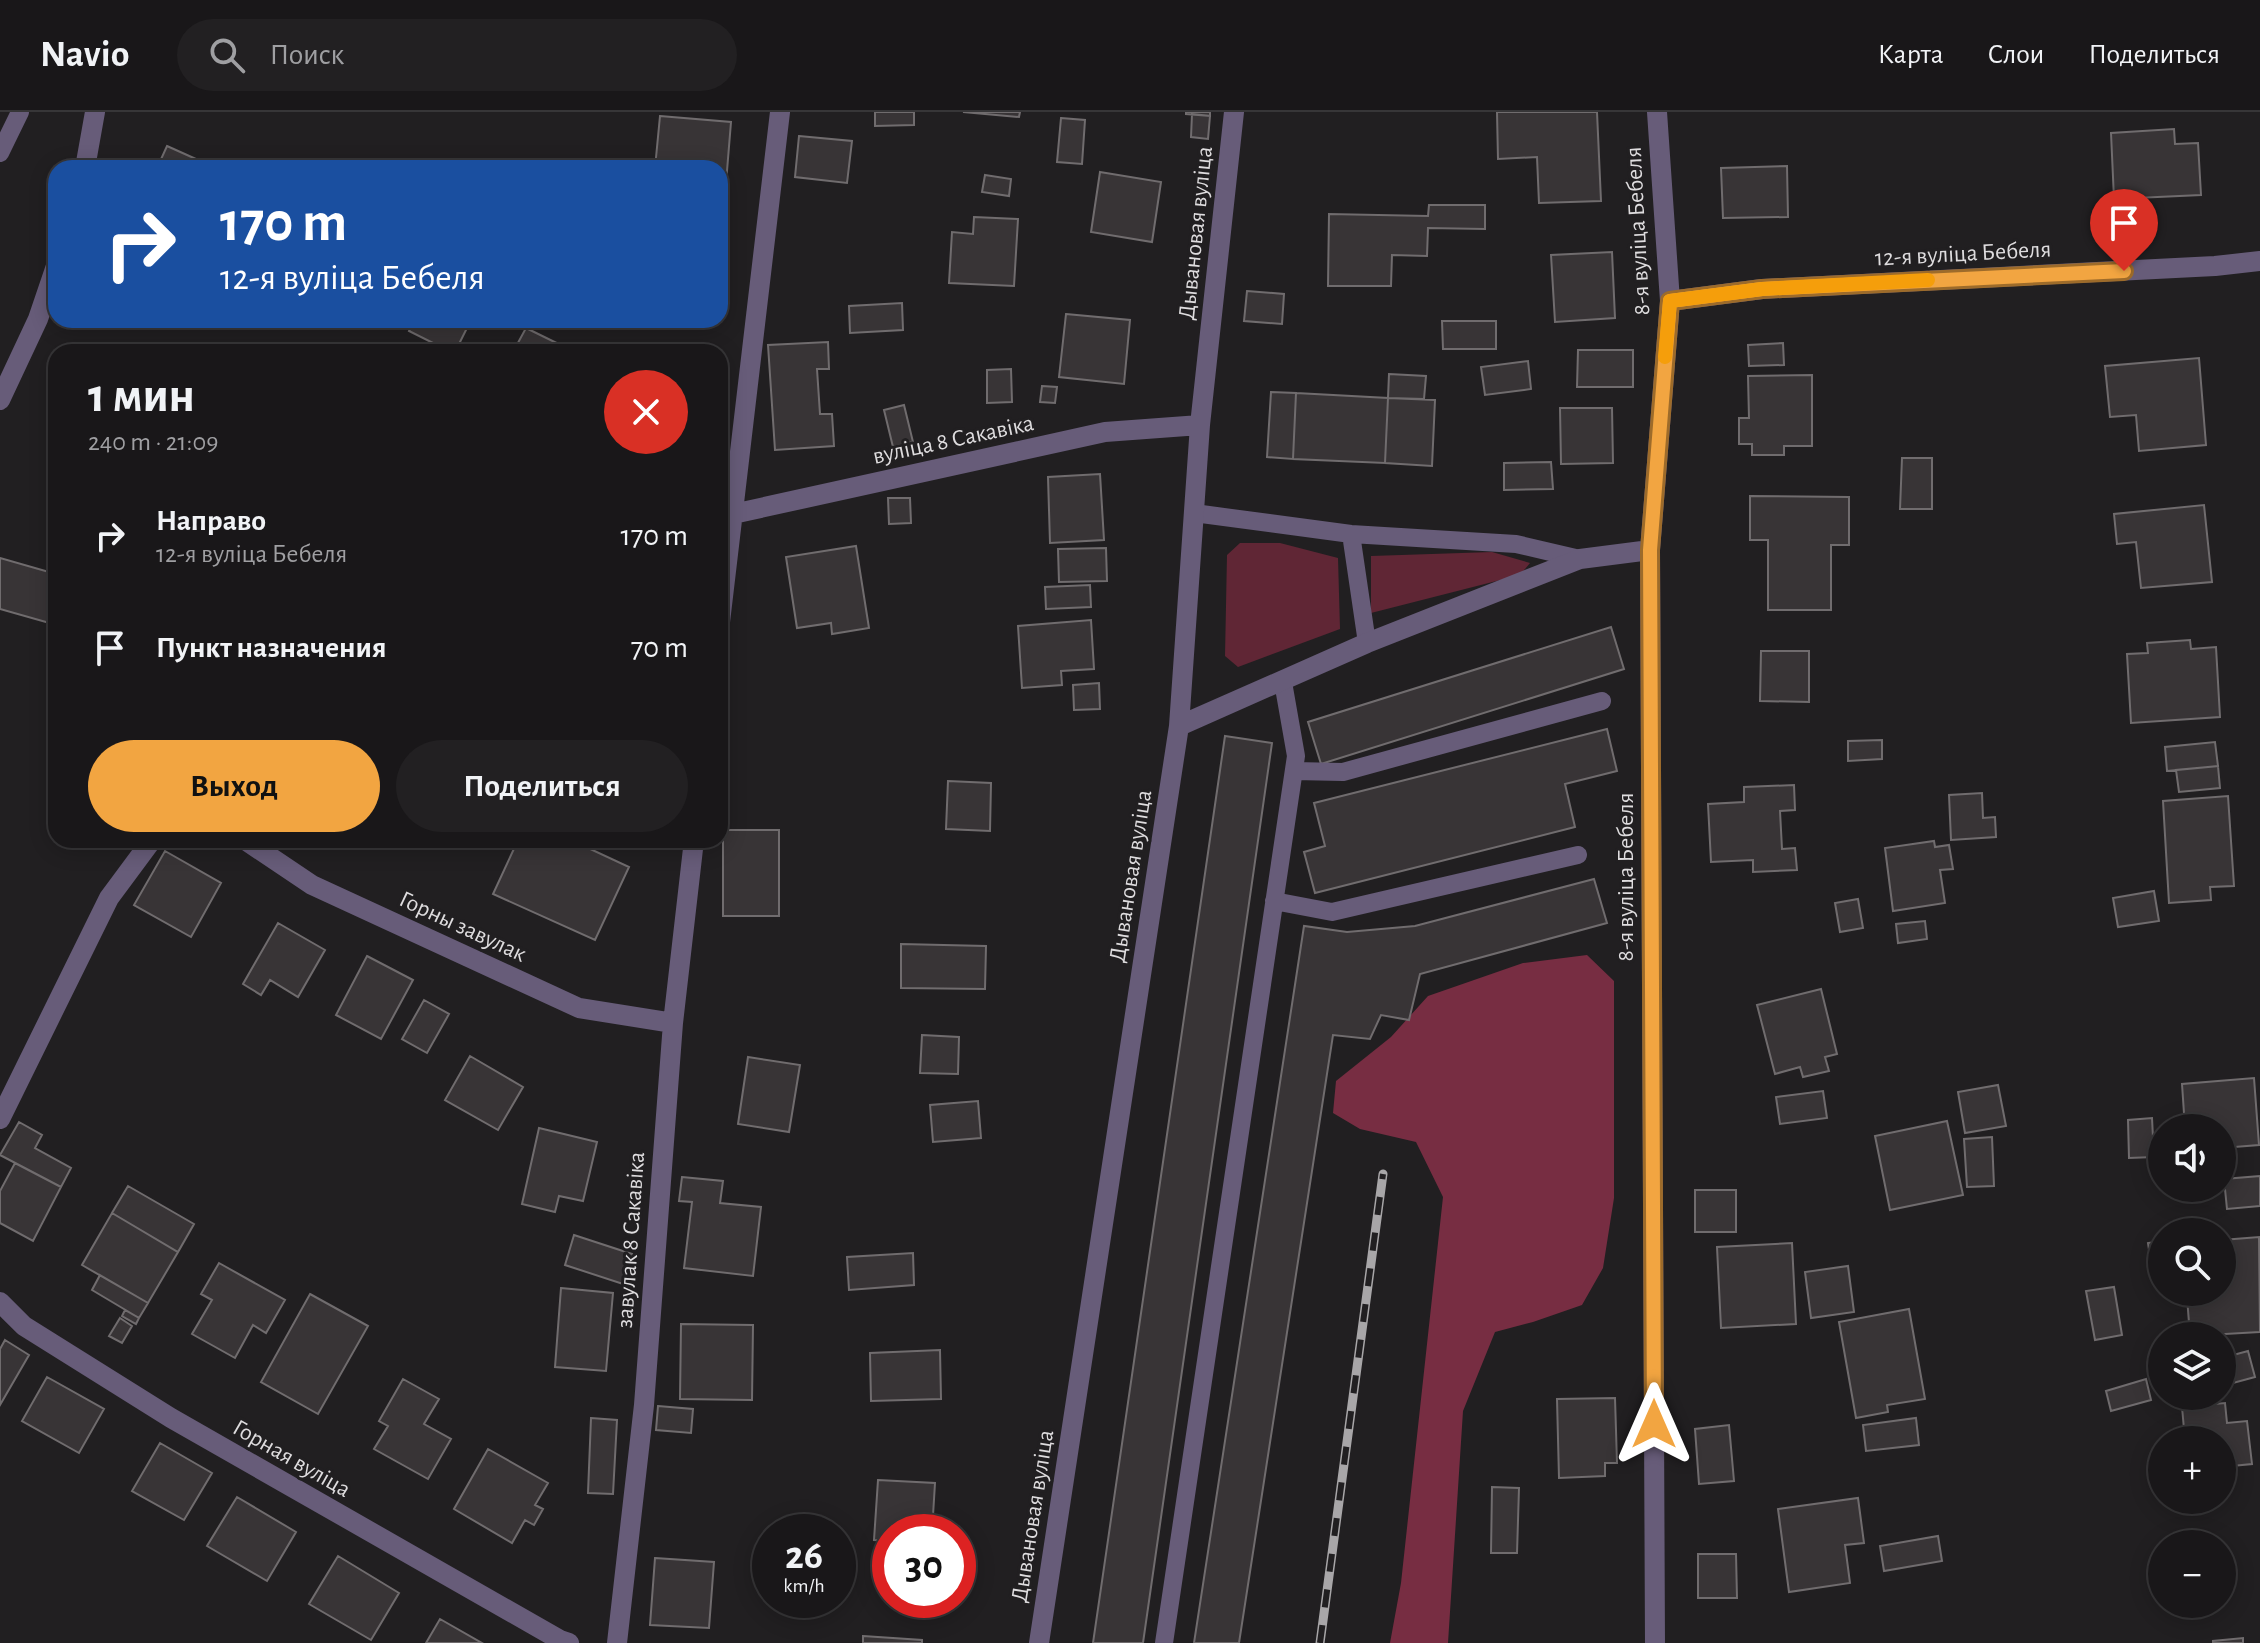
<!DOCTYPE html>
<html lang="ru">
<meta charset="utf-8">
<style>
body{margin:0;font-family:"Alegreya Sans",sans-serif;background:#222022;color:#f1f3f6;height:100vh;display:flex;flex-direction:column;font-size:30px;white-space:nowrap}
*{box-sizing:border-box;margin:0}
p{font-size:26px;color:#9f9fa2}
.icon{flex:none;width:44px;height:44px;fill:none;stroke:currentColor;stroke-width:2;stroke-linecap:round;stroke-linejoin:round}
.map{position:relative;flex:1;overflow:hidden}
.sheet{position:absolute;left:48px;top:232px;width:680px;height:504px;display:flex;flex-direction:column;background:#191719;border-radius:24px;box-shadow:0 4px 20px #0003,0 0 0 2px #373638}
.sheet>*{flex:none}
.guide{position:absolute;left:48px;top:48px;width:680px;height:168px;border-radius:24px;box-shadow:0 4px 20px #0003,0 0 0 2px #373638;background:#1a4fa0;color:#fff;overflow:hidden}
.buttons{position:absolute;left:2148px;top:1002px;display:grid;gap:16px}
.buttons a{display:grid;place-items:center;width:88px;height:88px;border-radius:50%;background:#191719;box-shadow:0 4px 20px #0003,0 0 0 2px #373638;font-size:40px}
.speed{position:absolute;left:752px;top:1402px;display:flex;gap:16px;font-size:40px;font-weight:700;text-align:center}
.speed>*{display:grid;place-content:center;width:104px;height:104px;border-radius:50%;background:#191719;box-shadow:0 4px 20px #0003,0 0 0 2px #373638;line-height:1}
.speed small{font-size:20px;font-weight:400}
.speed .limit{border:12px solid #d22;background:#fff;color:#111}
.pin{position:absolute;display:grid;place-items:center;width:68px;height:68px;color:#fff;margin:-82px -34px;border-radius:50% 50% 50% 0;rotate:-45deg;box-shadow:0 0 8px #0007}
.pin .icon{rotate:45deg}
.me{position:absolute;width:88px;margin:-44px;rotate:0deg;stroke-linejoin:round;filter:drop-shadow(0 0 6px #0008)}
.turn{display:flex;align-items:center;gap:28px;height:168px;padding:0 40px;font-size:36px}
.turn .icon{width:104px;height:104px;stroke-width:2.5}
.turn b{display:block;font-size:56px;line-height:68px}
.round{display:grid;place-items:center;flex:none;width:84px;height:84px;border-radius:42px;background:#222022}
.headline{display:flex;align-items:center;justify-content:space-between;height:136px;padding:0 40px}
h1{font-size:48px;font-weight:600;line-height:60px}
.button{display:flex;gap:16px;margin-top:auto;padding:16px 40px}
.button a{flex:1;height:92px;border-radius:48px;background:#f2a541;color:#111;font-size:32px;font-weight:600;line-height:92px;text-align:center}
.button a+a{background:#222022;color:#f1f3f6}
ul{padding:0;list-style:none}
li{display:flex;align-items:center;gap:24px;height:112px;padding:0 40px}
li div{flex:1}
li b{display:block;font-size:30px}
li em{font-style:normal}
header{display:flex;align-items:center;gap:48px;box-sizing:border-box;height:112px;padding:0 40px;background:#191719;border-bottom:2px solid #373638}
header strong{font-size:38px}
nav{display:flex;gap:44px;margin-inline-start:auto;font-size:28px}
.search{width:560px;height:72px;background:#222022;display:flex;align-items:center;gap:20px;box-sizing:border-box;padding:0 28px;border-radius:44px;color:#9f9fa2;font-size:30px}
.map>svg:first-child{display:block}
.green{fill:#602635}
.forest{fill:#772d42}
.building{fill:#383436;stroke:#706c6e;stroke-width:2}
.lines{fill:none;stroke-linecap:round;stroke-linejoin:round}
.lane{stroke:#675c79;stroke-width:18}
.street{stroke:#675c79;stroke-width:20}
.rail-casing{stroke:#a8a6a8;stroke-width:9}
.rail{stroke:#211f21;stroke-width:6;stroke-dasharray:18;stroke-linecap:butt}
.route-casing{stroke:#9d6b2a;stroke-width:20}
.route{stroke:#f2a541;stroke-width:14}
.slow{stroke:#f59e0b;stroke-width:14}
.labels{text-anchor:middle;stroke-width:6;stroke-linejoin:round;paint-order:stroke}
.street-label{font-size:24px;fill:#dedcde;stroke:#211f21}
</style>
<header>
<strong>Navio</strong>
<div class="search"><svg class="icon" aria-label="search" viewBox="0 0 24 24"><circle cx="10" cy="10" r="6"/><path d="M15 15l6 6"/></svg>Поиск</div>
<nav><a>Карта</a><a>Слои</a><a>Поделиться</a></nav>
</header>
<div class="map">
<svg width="2260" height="1531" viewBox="0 0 2260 1531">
<rect width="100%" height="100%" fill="#211f21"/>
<path class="green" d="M1240,431H1280L1338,446L1340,517L1238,555L1225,544L1227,443Z
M1492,440L1530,451L1520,463L1371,501V444Z"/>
<path class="forest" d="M1587,843L1614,869V1086L1603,1156L1582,1193L1533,1210L1495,1220L1463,1299L1448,1531H1390L1401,1471L1443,1085L1416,1030L1360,1017L1333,1001L1336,969L1391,925L1428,884L1523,851Z"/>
<path class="building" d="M875,0H914V13L875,14Z
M963,0H1020L1019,5Z
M1186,0H1210V4L1186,2Z
M1497,0H1597L1601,89L1539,91L1537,45L1498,47Z
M1192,2L1210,4L1208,27L1191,25Z
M660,4L731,10L726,71L720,70V56H655Z
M1061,6L1085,8L1082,52L1057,50Z
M2174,17L2175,32L2198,31L2201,83L2114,87L2111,21Z
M799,24L852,29L847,71L795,65Z
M167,34L216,56H157Z
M1787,54L1788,105L1723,106L1721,56Z
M1100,60L1161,70L1152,130L1091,120Z
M985,63L1011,67L1009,84L982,80Z
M1429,93H1485V117L1428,116L1427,144L1392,143L1391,174H1328L1329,102L1428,104Z
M974,105L1018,107L1014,174L949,171L952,120L973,122Z
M1612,140L1615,206L1555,210L1551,143Z
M1247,179L1284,182L1282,212L1244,209Z
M902,191L903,218L850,221L849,194Z
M1066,202L1130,208L1124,272L1059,265Z
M414,208H471L455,240H451L409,219Z
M1442,209H1496V237H1443Z
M526,216L575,240H513Z
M828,230L829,257H817L820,302H832L834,334L775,338L768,233Z
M1783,231L1784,253L1749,254L1748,233Z
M1578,238H1633V275H1577Z
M2199,246L2206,333L2139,339L2136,303L2110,305L2105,254Z
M1528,249L1531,277L1485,283L1481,255Z
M1011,257L1012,290L987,291V258Z
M1389,262L1426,264L1424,287L1388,286Z
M1812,263V334H1784V343H1752V332H1739V306H1749L1748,264Z
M1042,274L1057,275L1055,291L1040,290Z
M1271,280L1296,281L1293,347L1267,345Z
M1296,281L1388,286L1385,351L1293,347Z
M1388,286L1435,288L1432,354L1385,351Z
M904,293L913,330L893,335L884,298Z
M1560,296H1612L1613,351L1561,352Z
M56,311V332L49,330Z
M1902,346H1932V397H1900Z
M1551,350L1553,377L1504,378V351Z
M1100,362L1104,428L1050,431L1048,365Z
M1750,384L1849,385V433H1831V498H1768V428H1750Z
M888,386H910L911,411L889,412Z
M2204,393L2212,470L2141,476L2136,430L2117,432L2114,402Z
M856,434L869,516L832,522L831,511L797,516L786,445Z
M1106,436L1107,469L1059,470L1058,437Z
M0,446L56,462V503L53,512L0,497Z
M1090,473L1091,495L1046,497L1045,475Z
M1091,508L1094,557L1061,559L1062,573L1022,576L1018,514Z
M1611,515L1624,557L1321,652L1308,610Z
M2190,528L2191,537L2216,535L2220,605L2131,611L2127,542L2148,541L2147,531Z
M1761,539H1809V590L1760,589Z
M1099,571L1100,597L1074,598L1073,573Z
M1607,617L1617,659L1565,672L1575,715L1315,781L1304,740L1325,734L1314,691Z
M1225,624L1272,631L1143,1531H1093Z
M1882,628V647L1848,649V629Z
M2215,630L2218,654L2167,659L2165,635Z
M2218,654L2220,676L2179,680L2176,658Z
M948,669L991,671L990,719L946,717Z
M1794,673L1795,698L1780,699L1782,737L1795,736L1797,758L1753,760V748L1711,750L1708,692L1744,690V675Z
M1982,681L1983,706L1995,705L1996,725L1951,728L1949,683Z
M2228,684L2234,774L2210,775L2211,788L2169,791L2163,689Z
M723,718H779V804H723Z
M518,728H571L629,755L595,828L493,782Z
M1934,729L1935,735L1949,733L1953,757L1940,758L1945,791L1893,799L1885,736Z
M165,739L221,771L191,825L134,793Z
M1594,767L1607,811L1420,862L1409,908L1381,903L1370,927L1333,923L1239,1531H1194L1304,814L1347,820L1415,814Z
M2154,779L2159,809L2118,815L2113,786Z
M1858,787L1863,816L1840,820L1835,791Z
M1925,809L1927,827L1898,831L1896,812Z
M278,811L325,838L298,885L270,868L261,883L243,872Z
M901,832L986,834L985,877L901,876Z
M367,844L413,868L381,927L336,903Z
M1821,877L1837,942L1825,945L1829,959L1803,965L1800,955L1775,962L1757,893Z
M424,888L449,902L427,941L402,927Z
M922,923L959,925L958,962L920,961Z
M470,944L523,975L498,1018L445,988Z
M748,945L800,953L789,1020L738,1012Z
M2254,966L2259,1033L2222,1036V1016H2185L2182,972Z
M1998,973L2006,1014L1965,1021L1958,980Z
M1823,979L1827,1006L1780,1012L1776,985Z
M978,989L981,1026L933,1030L930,993Z
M2152,1006L2154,1045L2129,1046L2128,1008Z
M1947,1009L1963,1083L1890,1098L1875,1024Z
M19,1010L42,1023L35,1036L71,1056L61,1075L0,1043Z
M539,1016L597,1030L583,1089L559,1084L555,1100L522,1092Z
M1992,1025L1994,1074L1967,1075L1964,1027Z
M15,1051L61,1075L33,1129L0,1111V1079Z
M2260,1064V1094L2227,1097L2224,1067Z
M682,1065L723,1069L720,1091L761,1095L753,1164L684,1156L692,1090L679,1089Z
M128,1074L194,1112L178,1140L112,1101Z
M1695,1078H1736V1120H1695Z
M112,1101L178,1140L148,1191L82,1153Z
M574,1123L632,1142L623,1172L565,1153Z
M2259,1125L2260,1220L2190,1224L2187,1185L2194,1184V1180H2222V1128Z
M2162,1129V1156L2152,1158L2148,1131Z
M1792,1131L1796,1212L1721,1216L1717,1135Z
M913,1141L914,1173L849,1178L847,1145Z
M219,1151L285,1188L266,1221L253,1213L235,1246L192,1222L212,1188L201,1182Z
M1848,1154L1854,1200L1811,1206L1805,1160Z
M100,1163L148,1191L139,1206L92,1178Z
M2114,1175L2122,1223L2095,1228L2086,1179Z
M561,1176L613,1181L606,1259L555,1255Z
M310,1182L368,1214L318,1302L261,1270Z
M1909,1197L1925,1287L1887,1293L1888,1300L1856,1306L1839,1210Z
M125,1198L139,1206L136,1212L122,1204Z
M120,1206L132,1214L122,1231L109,1224Z
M681,1212L753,1213L752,1288L680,1287Z
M5,1228L29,1243L0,1293V1237Z
M940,1238L941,1287L871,1289L870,1241Z
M2248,1239L2255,1265L2222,1274V1246Z
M47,1265L104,1297L79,1341L22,1309Z
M403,1267L439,1287L424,1312L451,1327L428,1367L374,1337L388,1314L379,1309Z
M2146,1267L2151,1288L2111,1299L2106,1279Z
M1615,1286L1617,1351H1605V1364L1559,1366L1557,1287Z
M2225,1291L2227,1311L2247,1309L2252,1352L2222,1355V1328H2185L2182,1295Z
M658,1294L693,1297L691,1321L656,1318Z
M591,1306L617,1308L613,1382L588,1381Z
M1916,1306L1919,1333L1866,1339L1863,1313Z
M1729,1313L1734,1369L1699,1372L1695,1317Z
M160,1331L212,1361L184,1408L132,1379Z
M488,1337L548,1371L535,1393L543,1397L534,1413L525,1408L512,1431L454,1397Z
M878,1368L935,1371L932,1420H890V1429L874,1428Z
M1492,1375L1519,1376L1517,1441H1491Z
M237,1385L296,1420L267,1469L207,1434Z
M1858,1386L1864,1431L1845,1433L1850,1471L1789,1480L1778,1397Z
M1938,1424L1942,1449L1884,1459L1880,1434Z
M1698,1442H1736L1737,1486H1698Z
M338,1444L399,1481L371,1528L309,1492Z
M655,1446L714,1450L709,1516L650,1513Z
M440,1507L482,1531H426Z
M863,1524L922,1528V1531H863Z
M2243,1526V1531H2213V1529Z"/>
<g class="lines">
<path class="lane" d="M0,41L20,0
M1194,401L1351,422L1516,432L1580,447
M1351,422L1367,531
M1294,659L1343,660L1602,589
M1274,789L1332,800L1578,743
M1164,1531L1296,644L1283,570"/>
<path class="street" d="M85,56L95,0
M1670,189L1762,177L2215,154L2260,149
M0,288L38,207L56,154
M721,400L733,402L1105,320L1200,313
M720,510L780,0
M1179,614L1367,531L1580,447L1650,438
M245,728L312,773L579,896L673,911
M0,1007L109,786L152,728
M0,1190L24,1214L171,1306L560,1528L569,1531
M617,1531L644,1293L673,911L694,728
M1039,1531L1179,614L1200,313L1234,0
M1655,1531L1650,438L1670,189L1657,0"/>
<defs>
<path id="rail" d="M1320,1531L1383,1062"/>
</defs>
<use href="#rail" class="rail-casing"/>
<use href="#rail" class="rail"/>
</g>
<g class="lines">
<defs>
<path id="route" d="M1654,1312L1650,438L1670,189L1762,177L2124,159"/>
</defs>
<use href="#route" class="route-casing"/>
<use href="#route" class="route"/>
<path class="slow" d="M1665,245L1670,189L1762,177L1928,168"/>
</g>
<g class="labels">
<g class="street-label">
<text transform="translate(1637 119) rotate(-93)" y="8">8-я вуліца Бебеля</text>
<text transform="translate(1195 121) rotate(-84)" y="8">Дывановая вуліца</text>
<text transform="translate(1963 141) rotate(-3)" y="8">12-я вуліца Бебеля</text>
<text transform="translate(953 327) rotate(-12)" y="8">вуліца 8 Сакавіка</text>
<text transform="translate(1130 764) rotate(-81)" y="8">Дывановая вуліца</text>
<text transform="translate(1625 765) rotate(-90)" y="8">8-я вуліца Бебеля</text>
<text transform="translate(463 814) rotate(25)" y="8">Горны завулак</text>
<text transform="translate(630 1128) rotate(-86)" y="8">завулак 8 Сакавіка</text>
<text transform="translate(292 1346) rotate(30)" y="8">Горная вуліца</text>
<text transform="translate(1032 1404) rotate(-81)" y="8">Дывановая вуліца</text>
</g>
</g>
</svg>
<div class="buttons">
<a><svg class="icon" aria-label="sound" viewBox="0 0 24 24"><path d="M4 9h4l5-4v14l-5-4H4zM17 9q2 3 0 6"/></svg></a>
<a><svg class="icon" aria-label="search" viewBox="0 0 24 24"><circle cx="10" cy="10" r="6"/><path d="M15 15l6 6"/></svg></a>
<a><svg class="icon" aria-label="layers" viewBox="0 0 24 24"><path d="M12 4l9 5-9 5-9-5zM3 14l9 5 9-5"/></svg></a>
<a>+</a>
<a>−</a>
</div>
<div class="speed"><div>26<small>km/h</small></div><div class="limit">30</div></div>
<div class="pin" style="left:2124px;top:159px;background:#d93025"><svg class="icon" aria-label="arrive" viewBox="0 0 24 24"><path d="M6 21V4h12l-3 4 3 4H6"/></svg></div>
<svg class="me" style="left:1654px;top:1312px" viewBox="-20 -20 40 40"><path d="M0-17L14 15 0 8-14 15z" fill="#f2a541" stroke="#fff" stroke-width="4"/></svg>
<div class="guide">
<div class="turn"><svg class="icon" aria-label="right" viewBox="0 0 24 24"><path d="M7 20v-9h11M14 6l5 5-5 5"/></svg><div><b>170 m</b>12-я вуліца Бебеля</div></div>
</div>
<section class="sheet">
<div class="headline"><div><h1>1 мин</h1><p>240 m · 21:09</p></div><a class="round" style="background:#d93025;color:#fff"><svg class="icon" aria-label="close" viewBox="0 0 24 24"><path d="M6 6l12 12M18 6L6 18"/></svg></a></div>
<ul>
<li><svg class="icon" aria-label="right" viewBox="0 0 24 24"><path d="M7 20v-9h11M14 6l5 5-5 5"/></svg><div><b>Направо</b><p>12-я вуліца Бебеля</p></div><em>170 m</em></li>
<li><svg class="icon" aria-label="arrive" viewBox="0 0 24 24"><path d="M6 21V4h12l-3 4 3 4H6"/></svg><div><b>Пункт назначения</b></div><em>70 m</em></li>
</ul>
<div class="button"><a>Выход</a><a>Поделиться</a></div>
</section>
</div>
